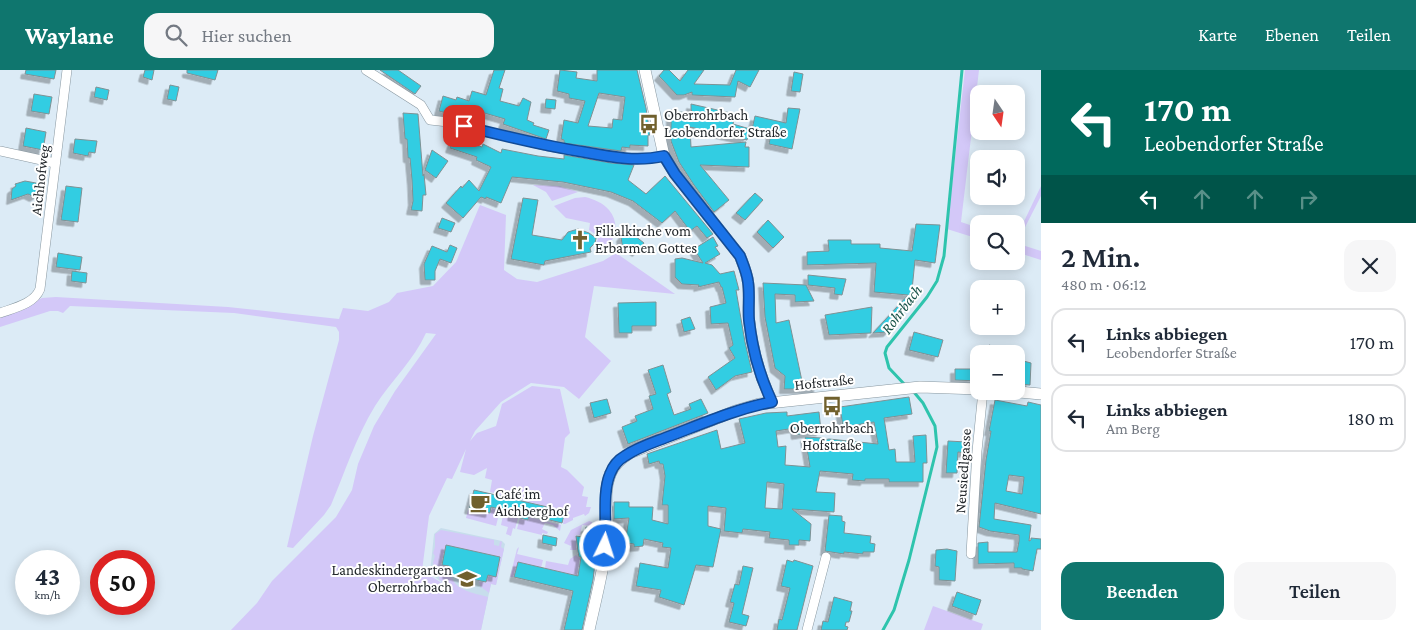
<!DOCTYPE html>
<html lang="de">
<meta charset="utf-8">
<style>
body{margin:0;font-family:"Crimson Pro",serif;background:#f6f6f7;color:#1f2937;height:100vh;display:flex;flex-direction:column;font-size:19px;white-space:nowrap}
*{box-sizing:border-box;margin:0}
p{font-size:16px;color:#747a83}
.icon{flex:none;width:28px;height:28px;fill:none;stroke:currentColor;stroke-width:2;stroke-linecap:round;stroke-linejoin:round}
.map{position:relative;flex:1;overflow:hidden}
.side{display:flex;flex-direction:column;background:#fff;width:375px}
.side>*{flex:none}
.hud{background:#00695c;color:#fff;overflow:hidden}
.needle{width:32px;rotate:167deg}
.buttons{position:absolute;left:970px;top:15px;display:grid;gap:10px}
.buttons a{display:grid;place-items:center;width:55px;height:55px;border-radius:10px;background:#fff;box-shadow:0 2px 12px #0003;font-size:25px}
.speed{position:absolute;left:15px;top:480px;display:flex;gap:10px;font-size:25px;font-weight:700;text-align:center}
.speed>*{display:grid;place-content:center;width:65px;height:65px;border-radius:50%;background:#fff;box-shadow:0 2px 12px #0003;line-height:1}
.speed small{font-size:12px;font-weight:400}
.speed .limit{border:8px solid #d22;background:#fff;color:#111}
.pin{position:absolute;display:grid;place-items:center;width:42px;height:42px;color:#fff;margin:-21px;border-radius:10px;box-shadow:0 2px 8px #0006}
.me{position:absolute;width:55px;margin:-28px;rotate:4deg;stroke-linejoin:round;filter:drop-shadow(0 0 4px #0008)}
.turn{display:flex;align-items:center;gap:18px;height:105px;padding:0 20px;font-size:22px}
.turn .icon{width:65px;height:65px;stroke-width:2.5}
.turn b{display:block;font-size:35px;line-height:42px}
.lanes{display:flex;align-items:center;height:48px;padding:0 20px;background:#0003;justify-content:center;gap:25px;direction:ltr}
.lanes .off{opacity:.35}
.round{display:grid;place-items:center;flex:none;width:52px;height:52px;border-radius:15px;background:#f6f6f7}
.head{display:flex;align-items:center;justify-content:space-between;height:85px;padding:0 20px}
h1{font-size:30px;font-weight:600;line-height:38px}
.action{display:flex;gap:10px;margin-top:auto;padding:10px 20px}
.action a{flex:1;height:58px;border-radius:15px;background:#0f766e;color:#fff;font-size:20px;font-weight:600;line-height:58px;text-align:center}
.action a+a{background:#f6f6f7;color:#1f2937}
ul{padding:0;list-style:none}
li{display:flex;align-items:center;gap:15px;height:68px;margin:0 10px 8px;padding:0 10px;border:2px solid #e0e1e3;border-radius:15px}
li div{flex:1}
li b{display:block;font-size:19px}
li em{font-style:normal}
header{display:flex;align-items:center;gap:30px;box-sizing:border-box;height:70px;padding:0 25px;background:#0f766e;color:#fff}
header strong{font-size:24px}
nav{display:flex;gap:28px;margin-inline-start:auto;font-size:18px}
.search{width:350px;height:45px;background:#f6f6f7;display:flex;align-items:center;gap:12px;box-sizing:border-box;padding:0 18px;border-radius:15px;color:#747a83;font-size:19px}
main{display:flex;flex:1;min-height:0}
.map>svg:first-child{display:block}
.built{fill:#c7ddec}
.green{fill:#d3c8f8}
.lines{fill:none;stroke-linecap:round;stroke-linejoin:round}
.stream{stroke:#2ec4ad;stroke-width:3}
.building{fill:#30cde2;stroke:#7f9194;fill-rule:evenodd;filter:url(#shadow)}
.minor-casing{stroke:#8897a0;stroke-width:10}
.secondary-casing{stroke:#8897a0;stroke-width:12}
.minor{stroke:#fff;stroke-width:9}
.secondary{stroke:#fff;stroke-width:11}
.route-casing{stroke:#114b97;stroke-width:12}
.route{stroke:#1a73e8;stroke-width:9}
.labels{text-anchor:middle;stroke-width:4;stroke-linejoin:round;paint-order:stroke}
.poi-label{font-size:15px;fill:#23282c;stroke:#fff;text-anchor:start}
.street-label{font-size:15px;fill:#23282c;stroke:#fff}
.water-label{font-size:16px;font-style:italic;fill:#185349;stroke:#fff}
</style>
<header>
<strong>Waylane</strong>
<div class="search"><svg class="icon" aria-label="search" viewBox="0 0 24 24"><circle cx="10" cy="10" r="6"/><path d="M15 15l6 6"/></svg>Hier suchen</div>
<nav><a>Karte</a><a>Ebenen</a><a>Teilen</a></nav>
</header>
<main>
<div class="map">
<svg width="1041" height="560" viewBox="0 0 1041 560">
<defs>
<filter id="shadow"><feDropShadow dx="-4.5" dy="4.5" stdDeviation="0" flood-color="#0004"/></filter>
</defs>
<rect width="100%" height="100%" fill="#dcebf6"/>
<path class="built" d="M441,458L502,471L505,474L496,515L491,514L481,560L449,518L430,503L434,464Z"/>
<path class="green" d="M965,0H979L961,152L979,158V169L947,159Z
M533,115L559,116L578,122L552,131L546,122Z
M1041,116V126L1018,171L1019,174L1041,181V190L1016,182V168Z
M585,127C594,129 603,133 609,140C622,155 614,178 596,182L595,176L598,169L595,164L589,160L590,153L566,148L554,136L575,128Z
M480,135L506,145L504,200L517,209L537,212L603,191L616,183L675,224L594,216L585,267L611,291L579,329L564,317L531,313L501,332L475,361L470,371L477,363L496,356L502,334L532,316L560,319L570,363L565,368L561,397L567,400L584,417L582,426L588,427L586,437H591L589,443L585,446L584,444L573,448V450L565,454H563L565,441L490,422L492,410L485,408L487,398L474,405L460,402L466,379L452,409L447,408L429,446L422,501L447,516L439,509V502L436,501L433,493L435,486L433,483L435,477V464L441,460L494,470V475L499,476L500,471L502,472L501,477L504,479L496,515L491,514L489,523L480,516L479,511L486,513L488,505L496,507L501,487L446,475L441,494L449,497L447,504L451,505C455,521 474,523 488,527L481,560H231L257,533L272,511L336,447L352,420L358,394L374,356L395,321L436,264L426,263C414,290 391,311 375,336C356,367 345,402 331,435L324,445L293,478L287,477L313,366L339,270V262L336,257L234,243L70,236L63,243L58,241H50L0,257V247L42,228L56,227L228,237L339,249L343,238L368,241L389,232L397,223L433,216L456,192Z
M492,438L500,440L496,456L466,448L468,440L490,444Z
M504,441L512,443V446L518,448L515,459L513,458L511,466L506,464L508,457L501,455Z
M529,447L561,455L560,461L553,455L545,453L542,459L548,462L547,464L542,463V465L517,459L520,448L528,450Z
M589,451L592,452V456L582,455L580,465H576V480H570L571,476L564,473L571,460Z
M519,477L517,484L543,490L541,498L518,492L514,507H510L517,479Z
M576,485L578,487L580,488L577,506L545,498L546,491L568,495L570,489Z
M933,536L983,554L981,560H924Z"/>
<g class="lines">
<path class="stream" d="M906,316L889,298L885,283L887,277L927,227L937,211L944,186L962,0
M883,560L894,540L909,490L937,377L935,356L923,333L913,321"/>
</g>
<path class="building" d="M26,0H56L54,9L25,4Z
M145,0H154L152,10L143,7Z
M187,0H218L215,10L187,3Z
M380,0H398L421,16L415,24Z
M494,0H505L499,18L503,19L500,31L519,36L523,28L531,32L527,50L534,53L533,55L549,60L546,69L503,54L505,49L481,42V44L471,41L468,50L450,46V44L439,41L443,26L456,30L457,27L469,31L472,21L486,25Z
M560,0L577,2L576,8L597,11V0H637L646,38L650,65H648V76L630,75V78L622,77L621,81L564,73V70L561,69L564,50L578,53L585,31L569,28V24L557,21ZM599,23L625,27L622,50L613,49L612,58L588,56Z
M664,0H669L680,11L688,0H704L694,14L730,15L736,0H759L750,17L738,11L735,27L692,25V22L684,25H677L659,6Z
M794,2L803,4L800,22L791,21Z
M170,15L179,17L176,31L167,29Z
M96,17L109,20L107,30L94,27Z
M34,24L52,27L49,44L31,41Z
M546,29L556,30L555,39L545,38Z
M691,34L735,44L733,54L750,59L747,70L690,57L691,77L746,72L745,77H749V97L700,95L729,130L714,142L694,115L679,92L671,71V40L696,45L691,40Z
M788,38L800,39L792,79L769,74L771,64L752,59L755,46L786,53Z
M403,43L418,44L423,106L424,104L426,125H423L422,141L411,140L413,131L412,110L410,88H408L407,69H405Z
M26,58L46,62L43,80L23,76Z
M454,68L482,77L483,74L501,83L502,79L538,86L564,89V85L611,93L634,95L628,110L646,124L665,106L713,164L707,168L697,156L690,161L675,141L662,153L633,131L611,122L563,112L512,107L501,133L486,127V129L481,127L463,148L446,133L461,116L462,118L469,110L479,121L491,97L476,90L477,87L450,78Z
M75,69L97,71L95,83L89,82L88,86L73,83Z
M432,80L448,91L436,108L425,100Z
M25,111L36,113L43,118L40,120L42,122L34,127L28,124L11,130L12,119L16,116L15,114Z
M66,116L82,118L78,152L61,150Z
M755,123L763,130L745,150L736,143Z
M523,128L538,130L532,165L562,170L568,162L578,159L589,163L596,168L595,173L590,178L591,182L545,191L544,195L511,189Z
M442,148L455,153L451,162L438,158Z
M768,150L784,167L773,178L757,162Z
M916,154L940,155L935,193L915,190L912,220L919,227L888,262L873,263L908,225L874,222L876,193L807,195V182L829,181L828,170H851V174H880V178L912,181Z
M625,162H630L644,173L637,182L627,175L623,180L621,167Z
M713,167L718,176L715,177L720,184L705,193L712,195L720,204L734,201L739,220H736L745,272L752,302L735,306L716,320L708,307L735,288L729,278L733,275L728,253L711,254L710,237L726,233L722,217H721L719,212L698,217L699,215L682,214L675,207V189L682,188L703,193L694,179Z
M450,175L457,178L451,193L440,189L435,201V210H425L424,194L432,176L447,182Z
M58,183L82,187L80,200L56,197Z
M72,201L87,203L86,213L71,211Z
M808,205L846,209L842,225L834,224L835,218L808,215Z
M763,213L806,215L814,231L795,232V225L775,224L776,253L789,250L802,311H818V319H784L785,306L775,298L765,247Z
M656,232V256H632V263H619L618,233Z
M872,237L871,263L829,265L825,245Z
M690,247L695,259L684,262L681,250Z
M914,262L943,270L938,287L909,280Z
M989,275L1012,282V284H988Z
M1016,289L1031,293L1030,315L1016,314Z
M663,295L671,322L667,324L674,345L691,339L689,334L701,329L708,343L628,374L622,357L637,351L635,346L653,339L649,326L656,324L648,300Z
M955,299H979V311L955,310Z
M909,327L912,344L884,348L889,380L895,379L896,392H915L913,366L926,365L927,393H923V412H889V409H865V411L852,410L853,404L820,401L816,422L835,423L834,442L792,439L811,454L810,471L799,470V475H789V470L769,468L770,462L743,459L742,463L724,461L726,438L708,436V456L721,459L713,497L696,495L684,535L659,527L661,520L636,516L640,493L668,498L671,478L662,477L663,473L644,469L643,476L634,477V474L625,473L629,448L614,449V432H629V437H653L652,450L668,454V435H662L665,406L663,394H660L659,391L649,394L647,384L717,360L721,379L745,373L739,349L766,343L787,342V346L819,342L821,361L796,365L795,358L776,361L778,377L786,376L785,395L810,397L805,367L822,368L823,370L829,369L878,374L874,352L843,357L840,337ZM767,412L784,414L782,439L765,438Z
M607,329L611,343L594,348L590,333Z
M995,330L1027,336L1028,332L1041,335V444L995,433L994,449L1031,455L1029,471L1031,470V468L1041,469V479H1037L1033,501L1022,499V498H1014V493L978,494V473L988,472V482H1017L1019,471V465L990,461L979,457L986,390L991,361H989ZM1009,405L1024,407L1022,424L1006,421Z
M948,371L967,372L966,383L958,382L957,403H946Z
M474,420L565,441L562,453L529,445L528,450L512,446L513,442L491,437L490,443L469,439Z
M829,445L842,446V451L845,452L844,463L871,466L870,473L875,474L874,482H863V484L844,482V484L825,481Z
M586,457L599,459L593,510L582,560H564L573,521L514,507L518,492L578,506L581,487H579L578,482L576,466L584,467Z
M543,465L557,468L556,476L542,473Z
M446,475L500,487L496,507L488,505L486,512L447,504L449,496L442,495Z
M947,479L957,481L955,511L939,510V497L935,496L936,480Z
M787,490L793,492L794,490L813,496L797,560H777L779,549L782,550L790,518L781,516Z
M743,496L753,498L742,544L749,546L746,556L729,552L734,533L730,532L735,514L739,515Z
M957,522L981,530L976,545L952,536Z
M834,527L852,532L850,541H852L849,552H846L845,556L848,557L847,560H821L823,551L828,552Z"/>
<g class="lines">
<defs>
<path id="minor" d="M366,0L421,35L430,50L448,52L546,76L612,87L644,89L664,86
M0,81L55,93
M0,243C14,238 34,234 40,219L67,0
M971,484L977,381L983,321
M807,560L826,487"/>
<path id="secondary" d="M645,0L664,86L675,104L740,186C743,194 747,203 748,212C750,224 748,237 749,250C752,278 760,307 772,332
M1008,321L1041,324
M589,560C596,528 605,495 607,462C608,443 603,423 610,405C614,394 622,388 630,383L735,341L759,334L920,317L979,319"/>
</defs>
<use href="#minor" class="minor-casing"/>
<use href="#secondary" class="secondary-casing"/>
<use href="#minor" class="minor"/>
<use href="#secondary" class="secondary"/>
</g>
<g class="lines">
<defs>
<path id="route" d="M464,56C504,66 544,76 584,82C611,87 637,92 664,86L675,104L740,186C743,194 747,203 748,212C750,224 748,237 749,250C752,278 760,307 772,332C736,339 704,353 670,366C655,372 638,377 625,386C618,390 613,396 610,404C602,423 607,453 605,476"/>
</defs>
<use href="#route" class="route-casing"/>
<use href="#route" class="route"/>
</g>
<defs>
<symbol id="bus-bare" viewBox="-9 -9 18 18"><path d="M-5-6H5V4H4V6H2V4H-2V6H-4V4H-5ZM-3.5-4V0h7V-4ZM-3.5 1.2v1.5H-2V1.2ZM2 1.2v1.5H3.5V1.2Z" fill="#70602d" stroke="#fff" stroke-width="2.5" paint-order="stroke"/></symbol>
<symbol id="church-bare" viewBox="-9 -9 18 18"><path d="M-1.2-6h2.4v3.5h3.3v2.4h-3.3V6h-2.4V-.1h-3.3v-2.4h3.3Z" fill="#70602d" stroke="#fff" stroke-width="2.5" paint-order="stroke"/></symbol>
<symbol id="cafe-bare" viewBox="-9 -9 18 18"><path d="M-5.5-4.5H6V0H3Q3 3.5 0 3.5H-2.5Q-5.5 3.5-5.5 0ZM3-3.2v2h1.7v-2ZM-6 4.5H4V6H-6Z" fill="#70602d" stroke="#fff" stroke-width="2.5" paint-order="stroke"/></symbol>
<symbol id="school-bare" viewBox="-9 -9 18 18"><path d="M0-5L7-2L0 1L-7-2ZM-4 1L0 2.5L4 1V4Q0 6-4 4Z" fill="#70602d" stroke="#fff" stroke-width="2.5" paint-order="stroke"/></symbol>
</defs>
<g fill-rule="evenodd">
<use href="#bus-bare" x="635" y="40" width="28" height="28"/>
<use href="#church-bare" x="566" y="156" width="28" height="28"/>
<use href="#bus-bare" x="818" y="322" width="28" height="28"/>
<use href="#cafe-bare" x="466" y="419" width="28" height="28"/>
<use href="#school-bare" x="453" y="495" width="28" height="28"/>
</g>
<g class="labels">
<g class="poi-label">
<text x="664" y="50">Oberrohrbach<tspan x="664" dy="17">Leobendorfer Straße</tspan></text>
<text x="595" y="166">Filialkirche vom<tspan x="595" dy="17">Erbarmen Gottes</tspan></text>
<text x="832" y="363" text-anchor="middle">Oberrohrbach<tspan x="832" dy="17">Hofstraße</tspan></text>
<text x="495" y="429">Café im<tspan x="495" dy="17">Aichberghof</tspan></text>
<text x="452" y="505" text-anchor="end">Landeskindergarten<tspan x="452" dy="17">Oberrohrbach</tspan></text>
</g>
<g class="street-label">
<text transform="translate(40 110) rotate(-83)" y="5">Aichhofweg</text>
<text transform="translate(824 312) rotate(-6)" y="5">Hofstraße</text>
<text transform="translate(963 401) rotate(-86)" y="5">Neusiedlgasse</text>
</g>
<g class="water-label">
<text transform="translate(901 239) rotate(-53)" y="6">Rohrbach</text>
</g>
</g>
</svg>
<div class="buttons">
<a><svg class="needle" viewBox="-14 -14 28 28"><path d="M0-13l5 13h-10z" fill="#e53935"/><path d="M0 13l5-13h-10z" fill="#747a83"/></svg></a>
<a><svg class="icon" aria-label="sound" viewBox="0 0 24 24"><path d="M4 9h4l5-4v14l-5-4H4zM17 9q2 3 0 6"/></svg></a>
<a><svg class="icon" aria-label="search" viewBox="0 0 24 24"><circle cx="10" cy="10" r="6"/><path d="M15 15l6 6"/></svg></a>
<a>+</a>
<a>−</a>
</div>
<div class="speed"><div>43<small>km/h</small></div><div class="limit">50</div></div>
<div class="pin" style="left:464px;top:56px;background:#d93025"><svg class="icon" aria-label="arrive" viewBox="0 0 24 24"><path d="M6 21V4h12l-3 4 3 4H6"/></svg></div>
<svg class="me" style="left:605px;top:476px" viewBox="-20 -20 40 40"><circle r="17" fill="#1a73e8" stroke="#fff" stroke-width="3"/><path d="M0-11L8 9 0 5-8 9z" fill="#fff"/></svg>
</div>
<section class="side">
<div class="hud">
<div class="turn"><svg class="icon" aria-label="left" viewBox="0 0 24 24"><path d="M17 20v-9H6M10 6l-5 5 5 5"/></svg><div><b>170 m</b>Leobendorfer Straße</div></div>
<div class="lanes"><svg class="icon" aria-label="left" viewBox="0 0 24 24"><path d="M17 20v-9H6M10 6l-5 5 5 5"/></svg><svg class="icon off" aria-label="ahead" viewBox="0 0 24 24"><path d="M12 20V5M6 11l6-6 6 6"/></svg><svg class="icon off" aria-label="ahead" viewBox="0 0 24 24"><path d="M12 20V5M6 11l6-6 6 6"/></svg><svg class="icon off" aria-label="right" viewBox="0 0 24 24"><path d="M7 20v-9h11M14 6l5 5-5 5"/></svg></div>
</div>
<div class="head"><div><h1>2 Min.</h1><p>480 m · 06:12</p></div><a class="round"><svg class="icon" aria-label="close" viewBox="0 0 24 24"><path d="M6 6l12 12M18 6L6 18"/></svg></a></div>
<ul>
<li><svg class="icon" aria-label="left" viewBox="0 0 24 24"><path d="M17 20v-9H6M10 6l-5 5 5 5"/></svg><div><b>Links abbiegen</b><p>Leobendorfer Straße</p></div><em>170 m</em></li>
<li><svg class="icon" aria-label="left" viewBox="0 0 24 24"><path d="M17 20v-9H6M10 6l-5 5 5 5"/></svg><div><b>Links abbiegen</b><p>Am Berg</p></div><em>180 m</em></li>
</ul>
<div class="action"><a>Beenden</a><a>Teilen</a></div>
</section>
</main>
